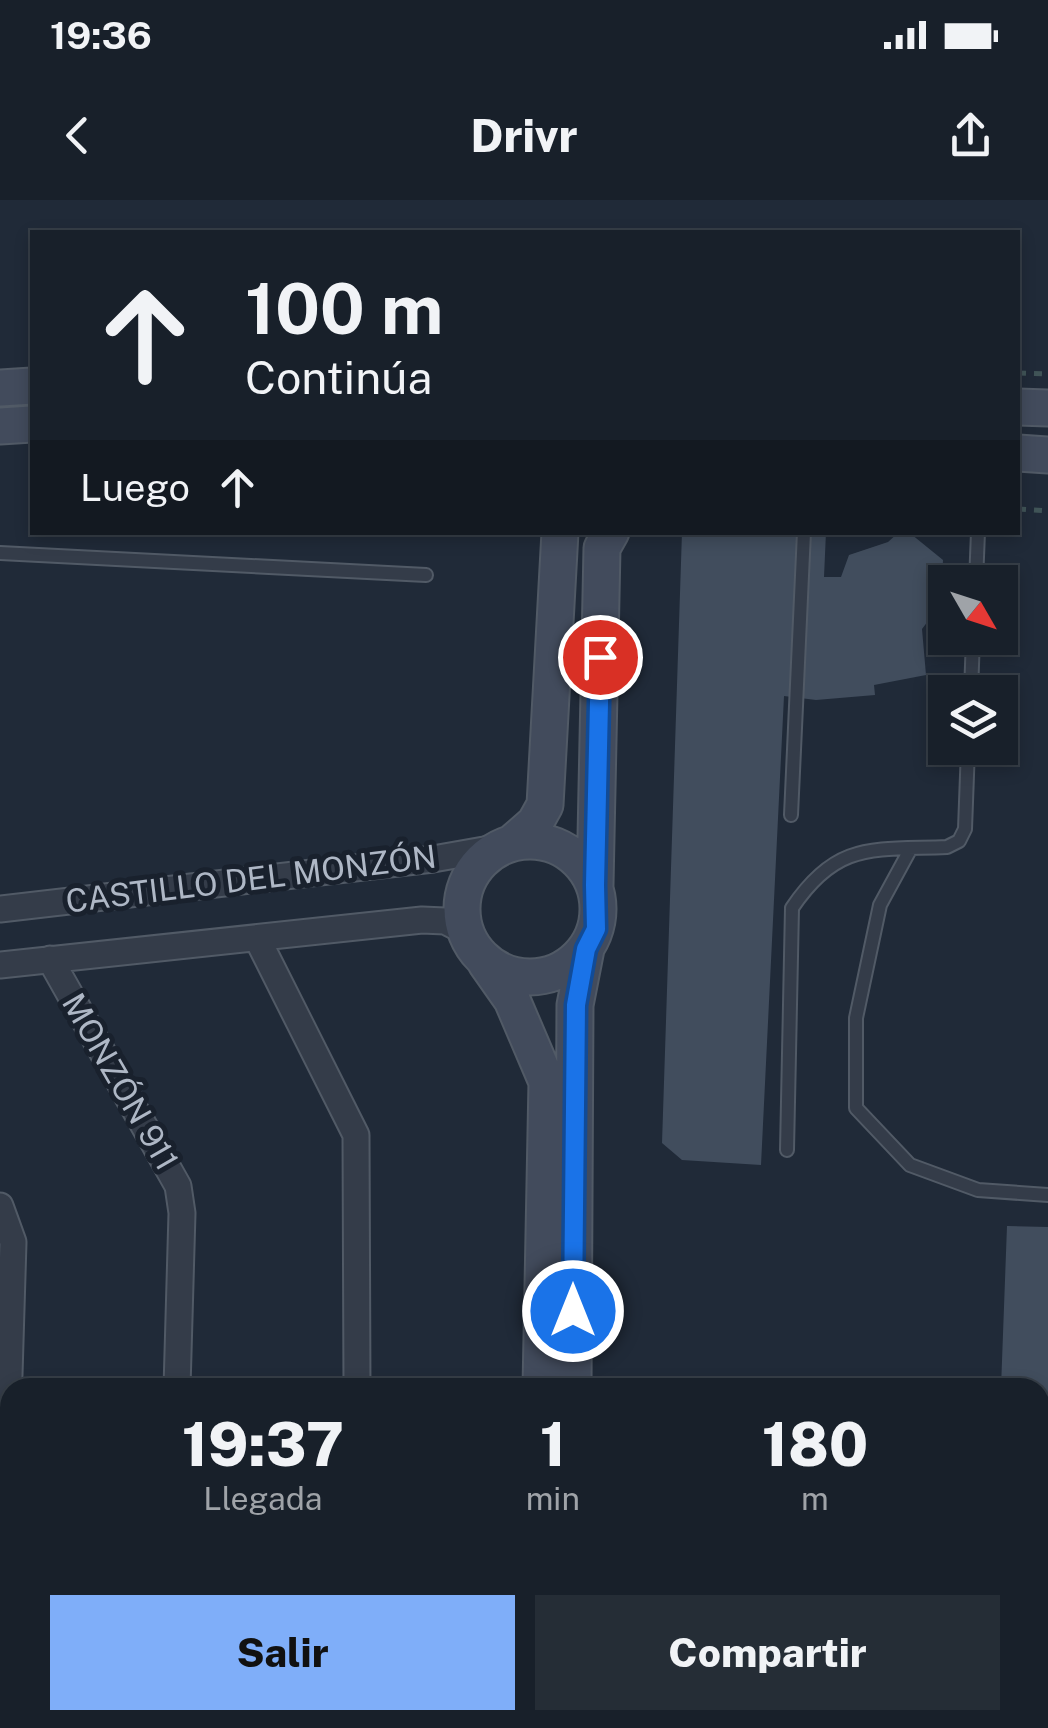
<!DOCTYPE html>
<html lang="es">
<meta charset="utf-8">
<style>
body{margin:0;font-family:"Public Sans",sans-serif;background:#252d36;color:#f1f3f6;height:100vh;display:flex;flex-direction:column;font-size:38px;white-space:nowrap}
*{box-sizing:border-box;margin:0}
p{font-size:32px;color:#9fa3a8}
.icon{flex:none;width:55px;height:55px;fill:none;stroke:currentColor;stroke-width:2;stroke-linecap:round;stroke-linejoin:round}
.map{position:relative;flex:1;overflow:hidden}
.panel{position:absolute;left:0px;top:1178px;width:1050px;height:352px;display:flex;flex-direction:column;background:#18202a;border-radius:30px 30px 0 0;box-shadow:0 5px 15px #0003,0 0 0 2px #363e47}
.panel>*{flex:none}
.guide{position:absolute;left:30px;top:30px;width:990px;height:305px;border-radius:0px;box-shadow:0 5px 15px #0003,0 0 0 2px #363e47;background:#18202a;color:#f1f3f6;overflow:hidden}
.needle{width:65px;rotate:129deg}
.controls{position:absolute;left:928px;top:365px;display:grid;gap:20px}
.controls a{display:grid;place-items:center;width:90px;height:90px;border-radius:0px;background:#18202a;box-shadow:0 5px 15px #0003,0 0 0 2px #363e47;font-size:50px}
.pin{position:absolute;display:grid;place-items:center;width:85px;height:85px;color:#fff;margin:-42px;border:5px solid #fff;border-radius:50%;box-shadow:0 2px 10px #0007}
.me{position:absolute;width:110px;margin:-55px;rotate:0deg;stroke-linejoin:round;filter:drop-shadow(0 0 8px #0008)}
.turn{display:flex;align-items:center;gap:35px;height:210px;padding:0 50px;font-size:45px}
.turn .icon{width:130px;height:130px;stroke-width:2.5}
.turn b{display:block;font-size:70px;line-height:85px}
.then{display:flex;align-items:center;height:95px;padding:0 50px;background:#0003;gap:20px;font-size:38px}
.eta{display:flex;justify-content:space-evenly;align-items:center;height:170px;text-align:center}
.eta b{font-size:60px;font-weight:800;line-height:70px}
.action{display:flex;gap:20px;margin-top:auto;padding:20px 50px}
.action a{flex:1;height:115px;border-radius:0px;background:#7faef9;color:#111;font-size:40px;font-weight:800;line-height:115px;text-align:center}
.action a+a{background:#252d36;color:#f1f3f6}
.status{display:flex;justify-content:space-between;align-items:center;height:70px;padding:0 50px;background:#18202a;direction:ltr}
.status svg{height:28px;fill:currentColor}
header{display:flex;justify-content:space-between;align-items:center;height:130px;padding:0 50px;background:#18202a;font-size:45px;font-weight:800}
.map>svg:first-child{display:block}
.building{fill:#414d5d}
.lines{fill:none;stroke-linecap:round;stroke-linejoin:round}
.lane-casing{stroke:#515a66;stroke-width:16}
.street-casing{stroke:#515a66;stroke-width:29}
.secondary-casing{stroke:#515a66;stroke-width:39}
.path{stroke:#405457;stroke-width:5;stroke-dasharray:8 8;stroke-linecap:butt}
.lane{stroke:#343c49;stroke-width:12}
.street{stroke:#343c49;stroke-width:25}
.secondary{stroke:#424b5c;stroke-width:35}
.route-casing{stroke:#114b97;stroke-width:25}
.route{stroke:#1a73e8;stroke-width:18}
.labels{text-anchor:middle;stroke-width:10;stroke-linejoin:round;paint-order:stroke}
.street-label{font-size:32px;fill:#aeb7c5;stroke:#19212d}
</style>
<div class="status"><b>19:36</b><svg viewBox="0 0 49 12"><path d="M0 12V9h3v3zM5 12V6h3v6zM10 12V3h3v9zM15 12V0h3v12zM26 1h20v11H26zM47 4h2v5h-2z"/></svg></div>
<header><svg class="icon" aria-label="back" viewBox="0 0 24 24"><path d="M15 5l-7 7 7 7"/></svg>Drivr<svg class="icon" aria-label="share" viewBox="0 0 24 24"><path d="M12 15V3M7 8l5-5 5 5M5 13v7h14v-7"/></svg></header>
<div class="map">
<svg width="1048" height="1528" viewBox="0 0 1048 1528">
<rect width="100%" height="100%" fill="#202a38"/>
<path class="building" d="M682,332H826L824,377H841L849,355L888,342L899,332L911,334L943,360L941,404L922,429L926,475L874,485L875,495L816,500L784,496L761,965L682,960L662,943Z
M1007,1026L1048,1027V1313L1040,1312V1188H1001Z"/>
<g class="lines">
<defs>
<path id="lane" d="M0,353L426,375
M976,382L978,332
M971,492L973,438
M791,615L804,332
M911,648L880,705L856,818V908L910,965L978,990L1048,995
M787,950L792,708C837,641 873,650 947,647L959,641L965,629L968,548"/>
<path id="street" d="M0,709L433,659L501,647
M257,738L356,935L357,1188
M50,759L178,986L182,1013L177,1188
M0,765L422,720L445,721L465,731
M0,1006L13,1042L0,1474
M0,1501L8,1528
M360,1520L377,1528"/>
<path id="secondary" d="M0,188L32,186
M1018,207L1048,208
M0,226L32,224
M1018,253L1048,255
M462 709a68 68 0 1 1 136 0a68 68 0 1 1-136 0Z
M512,643L535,623L545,605L560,332
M595,685L602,348L611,332
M486,763L512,800L547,882L541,1188
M573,1188L575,805L586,749
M535,1528V1520
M570,1528V1520"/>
</defs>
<use href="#lane" class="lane-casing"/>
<use href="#street" class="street-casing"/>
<use href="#secondary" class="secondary-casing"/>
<path class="path" d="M1018,173L1048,174
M1018,309L1048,311"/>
<use href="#lane" class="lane"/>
<use href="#street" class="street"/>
<use href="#secondary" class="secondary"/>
</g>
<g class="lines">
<defs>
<path id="route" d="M573,1111L576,805L586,749L596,729L595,685L600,457"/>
</defs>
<use href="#route" class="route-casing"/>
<use href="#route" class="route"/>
</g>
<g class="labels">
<g class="street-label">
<text transform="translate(251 679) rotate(-7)" y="11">CASTILLO DEL MONZÓN</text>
<text transform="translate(120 882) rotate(60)" y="11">MONZÓN 911</text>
</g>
</g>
</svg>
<div class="controls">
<a><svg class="needle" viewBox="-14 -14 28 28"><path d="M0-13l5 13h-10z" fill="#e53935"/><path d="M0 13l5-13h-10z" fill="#9fa3a8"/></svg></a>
<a><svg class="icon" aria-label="layers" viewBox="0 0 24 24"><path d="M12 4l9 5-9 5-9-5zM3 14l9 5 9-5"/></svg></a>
</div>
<div class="pin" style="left:600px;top:457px;background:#d93025"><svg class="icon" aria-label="arrive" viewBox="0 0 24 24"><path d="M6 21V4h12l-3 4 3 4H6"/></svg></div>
<svg class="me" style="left:573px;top:1111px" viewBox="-20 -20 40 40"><circle r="17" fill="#1a73e8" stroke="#fff" stroke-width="3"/><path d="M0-11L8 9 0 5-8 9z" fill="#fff"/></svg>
<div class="guide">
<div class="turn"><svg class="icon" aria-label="ahead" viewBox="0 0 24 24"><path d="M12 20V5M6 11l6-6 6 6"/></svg><div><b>100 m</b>Continúa</div></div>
<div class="then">Luego<svg class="icon" aria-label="ahead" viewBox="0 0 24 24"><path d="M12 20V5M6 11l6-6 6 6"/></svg></div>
</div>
<section class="panel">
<div class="eta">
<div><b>19:37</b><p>Llegada</p></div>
<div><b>1</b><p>min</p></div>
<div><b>180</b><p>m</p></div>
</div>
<div class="action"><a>Salir</a><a>Compartir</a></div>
</section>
</div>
